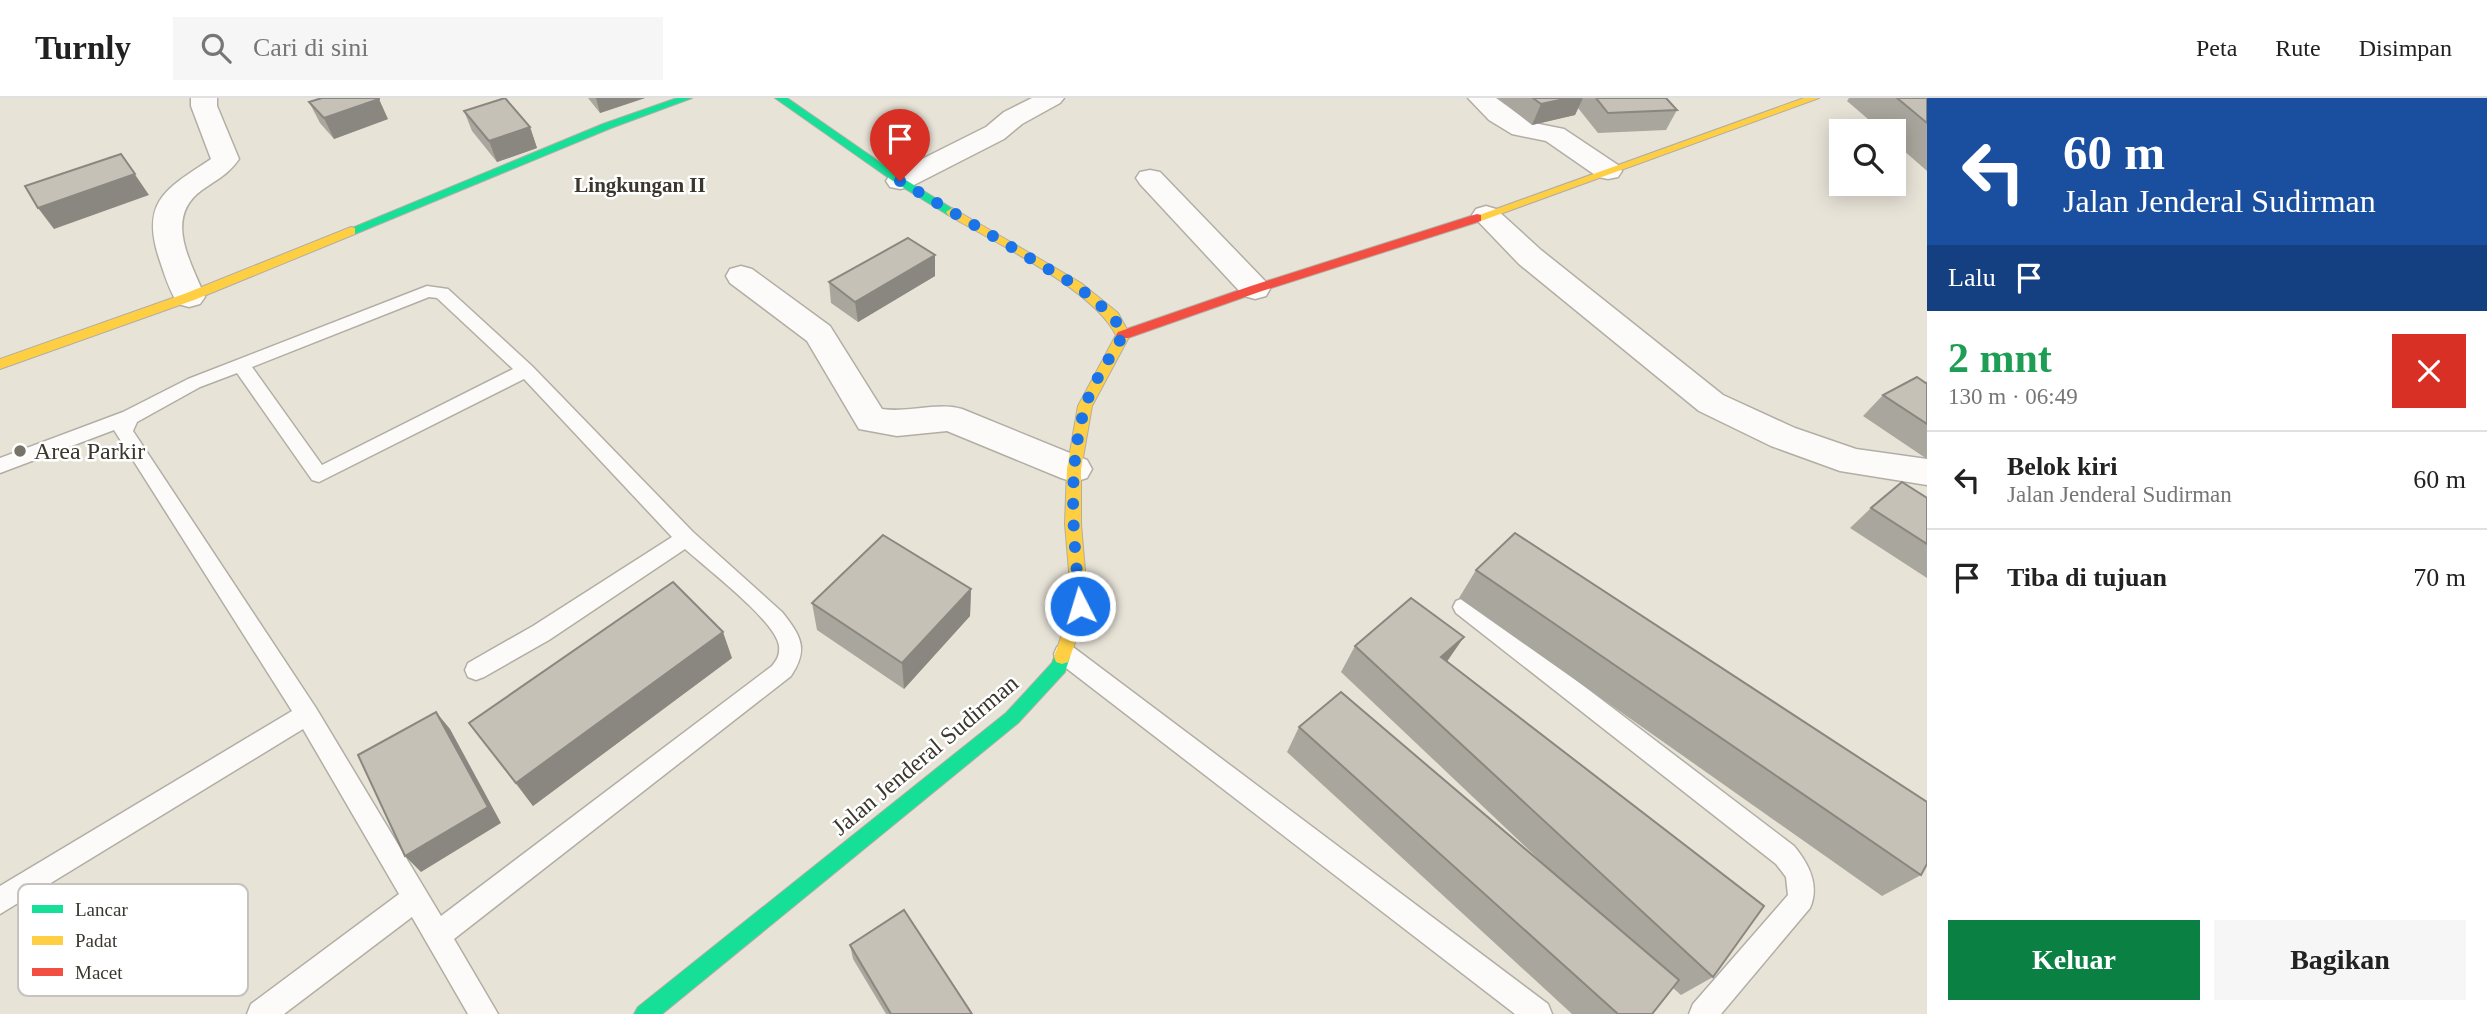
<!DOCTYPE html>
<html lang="id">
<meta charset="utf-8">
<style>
body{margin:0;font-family:"Times New Roman",serif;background:#f6f6f6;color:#222;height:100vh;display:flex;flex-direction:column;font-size:26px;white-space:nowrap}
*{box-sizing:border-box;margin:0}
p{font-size:23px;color:#767676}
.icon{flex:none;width:38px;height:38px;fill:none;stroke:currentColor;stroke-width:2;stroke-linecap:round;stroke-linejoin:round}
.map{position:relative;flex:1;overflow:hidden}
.side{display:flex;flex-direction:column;background:#fff;width:560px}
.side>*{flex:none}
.banner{background:#1a4fa0;color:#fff;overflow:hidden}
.buttons{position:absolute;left:1829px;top:21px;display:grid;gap:14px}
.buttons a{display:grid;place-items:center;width:77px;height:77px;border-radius:0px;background:#fff;box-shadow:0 4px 18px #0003;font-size:35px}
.pin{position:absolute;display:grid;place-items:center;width:60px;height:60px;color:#fff;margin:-72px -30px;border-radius:50% 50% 50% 0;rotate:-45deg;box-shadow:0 0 7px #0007}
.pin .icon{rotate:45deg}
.me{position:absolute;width:77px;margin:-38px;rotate:355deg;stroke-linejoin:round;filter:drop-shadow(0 0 5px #0008)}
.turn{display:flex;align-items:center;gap:24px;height:147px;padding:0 21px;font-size:32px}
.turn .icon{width:91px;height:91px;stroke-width:2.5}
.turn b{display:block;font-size:49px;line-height:60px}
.then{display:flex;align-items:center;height:66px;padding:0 21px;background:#0003;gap:14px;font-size:26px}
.round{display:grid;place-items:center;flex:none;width:74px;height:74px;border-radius:0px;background:#f6f6f6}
.head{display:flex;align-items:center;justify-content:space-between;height:119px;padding:0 21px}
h1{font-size:42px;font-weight:600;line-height:52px;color:#1e9e55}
.primary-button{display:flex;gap:14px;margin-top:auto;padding:14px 21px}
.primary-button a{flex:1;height:80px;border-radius:0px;background:#0b8043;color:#fff;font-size:28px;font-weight:600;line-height:80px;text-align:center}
.primary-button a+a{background:#f6f6f6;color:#222}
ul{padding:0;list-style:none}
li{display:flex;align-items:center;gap:21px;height:98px;padding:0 21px;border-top:2px solid #e0e0e0}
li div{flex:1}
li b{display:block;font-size:26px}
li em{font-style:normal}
header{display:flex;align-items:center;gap:42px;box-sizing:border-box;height:98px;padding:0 35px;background:#fff;border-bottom:2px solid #e0e0e0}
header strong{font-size:33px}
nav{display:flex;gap:38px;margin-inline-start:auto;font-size:24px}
.search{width:490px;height:63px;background:#f6f6f6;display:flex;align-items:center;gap:18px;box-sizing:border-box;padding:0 24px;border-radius:0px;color:#767676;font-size:26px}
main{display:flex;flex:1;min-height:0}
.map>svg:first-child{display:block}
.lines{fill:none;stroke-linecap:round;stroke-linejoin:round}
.lane-casing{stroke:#b2aea5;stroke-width:3}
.street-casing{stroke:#b2aea5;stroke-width:3}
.fast-casing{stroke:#b2aea5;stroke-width:2}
.slow-casing{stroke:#b2aea5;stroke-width:2}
.jam-casing{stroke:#b2aea5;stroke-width:2}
.lane{fill:#fcfbf9;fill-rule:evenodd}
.street{fill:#fcfbf9;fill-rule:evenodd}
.fast{fill:#16e098;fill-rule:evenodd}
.slow{fill:#ffcf43;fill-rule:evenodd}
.jam{fill:#f24e42;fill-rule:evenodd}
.wall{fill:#a9a69d}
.shaded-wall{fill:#8a8780}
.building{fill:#c5c1b7;stroke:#8a8780;stroke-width:2}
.route{stroke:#1a73e8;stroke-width:12;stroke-dasharray:0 21.6}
.poi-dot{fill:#787369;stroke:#fff;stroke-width:2.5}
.labels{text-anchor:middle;stroke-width:5;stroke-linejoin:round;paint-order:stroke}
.far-neighbourhood-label{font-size:21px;font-weight:bold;fill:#3b372e;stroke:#fff}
.poi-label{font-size:24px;fill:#3b372e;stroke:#fff;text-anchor:start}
.street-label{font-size:24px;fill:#3b372e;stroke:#fff}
.key{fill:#fff;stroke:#c4c3c0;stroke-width:2}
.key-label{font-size:19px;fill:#3b372e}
</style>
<header>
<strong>Turnly</strong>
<div class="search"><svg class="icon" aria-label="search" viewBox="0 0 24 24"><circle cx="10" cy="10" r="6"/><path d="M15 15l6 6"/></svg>Cari di sini</div>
<nav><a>Peta</a><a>Rute</a><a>Disimpan</a></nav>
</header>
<main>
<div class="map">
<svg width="1927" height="916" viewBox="0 0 1927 916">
<rect width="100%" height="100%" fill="#e8e3d7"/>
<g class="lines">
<defs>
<path id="lane" d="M427,188L448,191L532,268L693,434L782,514C801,538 809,551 791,578L454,841L498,916H468L412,819L284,916H247L251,906L399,796L303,631L0,816V788L292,613L114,332L0,375V360L123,314L188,281ZM429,199L437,200L513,271L322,367L252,269ZM237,275L312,382L319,384L524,281L672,439L533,528L468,565L465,572L468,579L476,582L484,579L549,542L685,451C706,470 776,523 779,548C780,557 777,562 772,568L441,818L316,610L133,333L137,324L200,289Z
M1464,500L1472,503L1794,748C1809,766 1820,787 1810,810L1721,916H1689L1693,906L1788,797L1786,779L1776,766L1456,515L1453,509L1456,503Z
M1065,546L1073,549L1548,906L1552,916H1515L1057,563L1054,556L1057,549Z"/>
<path id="street" d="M191,0H217V8L239,61C229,76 216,82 202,92C163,120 191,164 205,199L200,206L189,209L178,206C169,192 164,175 159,160C140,102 168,90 211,61L191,8Z
M1032,0H1064L1060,5L1022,26L1004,41L910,89L900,91L890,89L886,83L890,77L986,29L1004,14Z
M1468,0H1496L1529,24L1564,31L1618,67L1622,73L1618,79L1608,81L1598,79L1546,43L1512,36L1489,22Z
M1150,72L1160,74L1266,184L1270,191L1266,198L1255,201L1244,198L1140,86L1136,80L1140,74Z
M1486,108L1496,111L1541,152L1723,297L1795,330L1856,351L1927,361V387L1840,373L1771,348L1699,313L1519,166L1472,117L1476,111Z
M741,168L752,171L830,228L882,311C909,315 936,304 962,311L1087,362L1092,371L1087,380L1074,384L1061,380L947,333L897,338L859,331L807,243L730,185L726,178L730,171Z"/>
<path id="fast" d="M677,0H692L611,30L355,136H347L345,133L603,26Z
M775,0H787L904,81L958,114L956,117H948L896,85Z
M1062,552L1068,554L1070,559L1065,574L1018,625L662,916H634L638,909L1006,615L1052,565L1056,554Z"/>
<path id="slow" d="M1804,0H1819L1481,123H1473L1471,120Z
M952,110L1081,185L1118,215L1130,237L1092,308L1081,371V426L1088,508L1070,559L1068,564L1062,566L1056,564L1054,559L1072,508L1065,426L1067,371L1078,308L1116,237C1093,191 994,144 948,117L946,114Z
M351,129L355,130V136L194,202L0,271V261L184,196Z"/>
<path id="jam" d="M1477,116L1481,117V123L1259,194L1128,240H1118L1116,237L1118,234L1251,188Z"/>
</defs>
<use href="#lane" class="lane-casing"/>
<use href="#street" class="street-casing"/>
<use href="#fast" class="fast-casing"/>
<use href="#slow" class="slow-casing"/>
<use href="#jam" class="jam-casing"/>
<use href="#lane" class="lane"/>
<use href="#street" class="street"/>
<use href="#fast" class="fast"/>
<use href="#slow" class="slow"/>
<use href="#jam" class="jam"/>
</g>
<path class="wall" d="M588,0H645L600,15Z
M1498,0H1666L1677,12L1666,32L1598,35L1578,10L1575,17L1532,27Z
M1849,0H1927V73L1894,44V33H1882L1847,3Z
M309,4L388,21L334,41L320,25Z
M464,13L530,29L537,50L497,64L472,33Z
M935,178L858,224L831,205L829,184Z
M1927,283V361L1863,318L1883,297L1925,285Z
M1927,400V480L1850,430L1871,410Z
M1476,472L1921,777L1882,798L1459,500Z
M971,491L970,518L904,591L817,532L812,505Z
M1355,548L1447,564L1713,879L1681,897L1673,890L1652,916H1572L1287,654L1299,629L1549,771L1341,574Z
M732,560L533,708L469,625Z
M850,847L972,916H886L853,861Z"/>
<path class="shaded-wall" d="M596,0H645L600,15Z
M1569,0H1583L1575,17L1532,27L1541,6Z
M379,1L388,21L334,41L324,20Z
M530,29L537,50L497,64L489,43Z
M121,56L149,97L54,131L38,110Z
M935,157V178L858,224L855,204Z
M971,491L970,518L904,591L902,565Z
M723,534L732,560L533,708L516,685Z
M1464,539L1446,565L1441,559Z
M436,614L450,631L501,725L421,774L405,758Z"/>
<path class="building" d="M322,0H379V1L324,20L309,4Z
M505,0L530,29L489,43L464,13Z
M1533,0H1569L1541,6Z
M1596,0H1666L1677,12L1608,15Z
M1897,0H1927V25Z
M121,56L135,76L38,110L25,88Z
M908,140L935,157L855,204L829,184Z
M1917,279L1927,286V326L1883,297Z
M1902,384L1927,400V446L1871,410Z
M1515,435L1927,704V766L1921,777L1476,472Z
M883,437L971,491L902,565L812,505Z
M673,484L723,534L516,685L469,625Z
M1411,500L1464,539L1441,559L1764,808L1713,879L1355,548Z
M1341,594L1679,882L1652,916H1618L1299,629Z
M436,614L488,709L405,758L358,657Z
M904,812L972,916H891L850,847Z"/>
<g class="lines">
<path class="route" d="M900,83L1077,188L1113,218L1123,237C1110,260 1093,284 1085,309C1066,374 1074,442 1080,508"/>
</g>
<circle class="poi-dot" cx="20" cy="353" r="7"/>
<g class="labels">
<g class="far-neighbourhood-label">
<text x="640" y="94">Lingkungan II</text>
</g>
<g class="poi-label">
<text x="34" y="361">Area Parkir</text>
</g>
<g class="street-label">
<text transform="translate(925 657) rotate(-40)" y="8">Jalan Jenderal Sudirman</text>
</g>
</g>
<rect x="18" y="786" width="230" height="112" rx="10" class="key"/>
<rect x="32" y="807" width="31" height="8" fill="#16e098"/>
<rect x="32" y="838" width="31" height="9" fill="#ffcf43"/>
<rect x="32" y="870" width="31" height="8" fill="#f24e42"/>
<g class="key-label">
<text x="75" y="818">Lancar</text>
<text x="75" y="849">Padat</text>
<text x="75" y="881">Macet</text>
</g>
</svg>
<div class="buttons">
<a><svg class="icon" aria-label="search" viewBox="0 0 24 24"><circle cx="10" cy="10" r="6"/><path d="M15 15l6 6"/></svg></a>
</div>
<div class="pin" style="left:900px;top:83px;background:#d93025"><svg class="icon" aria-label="arrive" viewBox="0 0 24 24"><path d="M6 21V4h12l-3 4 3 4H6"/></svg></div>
<svg class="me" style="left:1080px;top:508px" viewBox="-20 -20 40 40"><circle r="17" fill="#1a73e8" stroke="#fff" stroke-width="3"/><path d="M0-11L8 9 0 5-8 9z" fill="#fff"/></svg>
</div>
<section class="side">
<div class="banner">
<div class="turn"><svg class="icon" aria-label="left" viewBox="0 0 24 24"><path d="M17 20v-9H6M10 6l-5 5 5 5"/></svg><div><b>60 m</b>Jalan Jenderal Sudirman</div></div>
<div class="then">Lalu<svg class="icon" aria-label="arrive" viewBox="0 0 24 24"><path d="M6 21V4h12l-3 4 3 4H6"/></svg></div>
</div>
<div class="head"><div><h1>2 mnt</h1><p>130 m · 06:49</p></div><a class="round" style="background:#d93025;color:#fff"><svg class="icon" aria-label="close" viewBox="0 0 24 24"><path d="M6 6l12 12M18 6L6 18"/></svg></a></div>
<ul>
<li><svg class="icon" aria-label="left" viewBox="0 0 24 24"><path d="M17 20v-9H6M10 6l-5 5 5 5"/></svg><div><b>Belok kiri</b><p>Jalan Jenderal Sudirman</p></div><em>60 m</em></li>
<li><svg class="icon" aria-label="arrive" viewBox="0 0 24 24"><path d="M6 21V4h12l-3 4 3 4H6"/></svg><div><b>Tiba di tujuan</b></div><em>70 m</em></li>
</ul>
<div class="primary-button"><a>Keluar</a><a>Bagikan</a></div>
</section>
</main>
